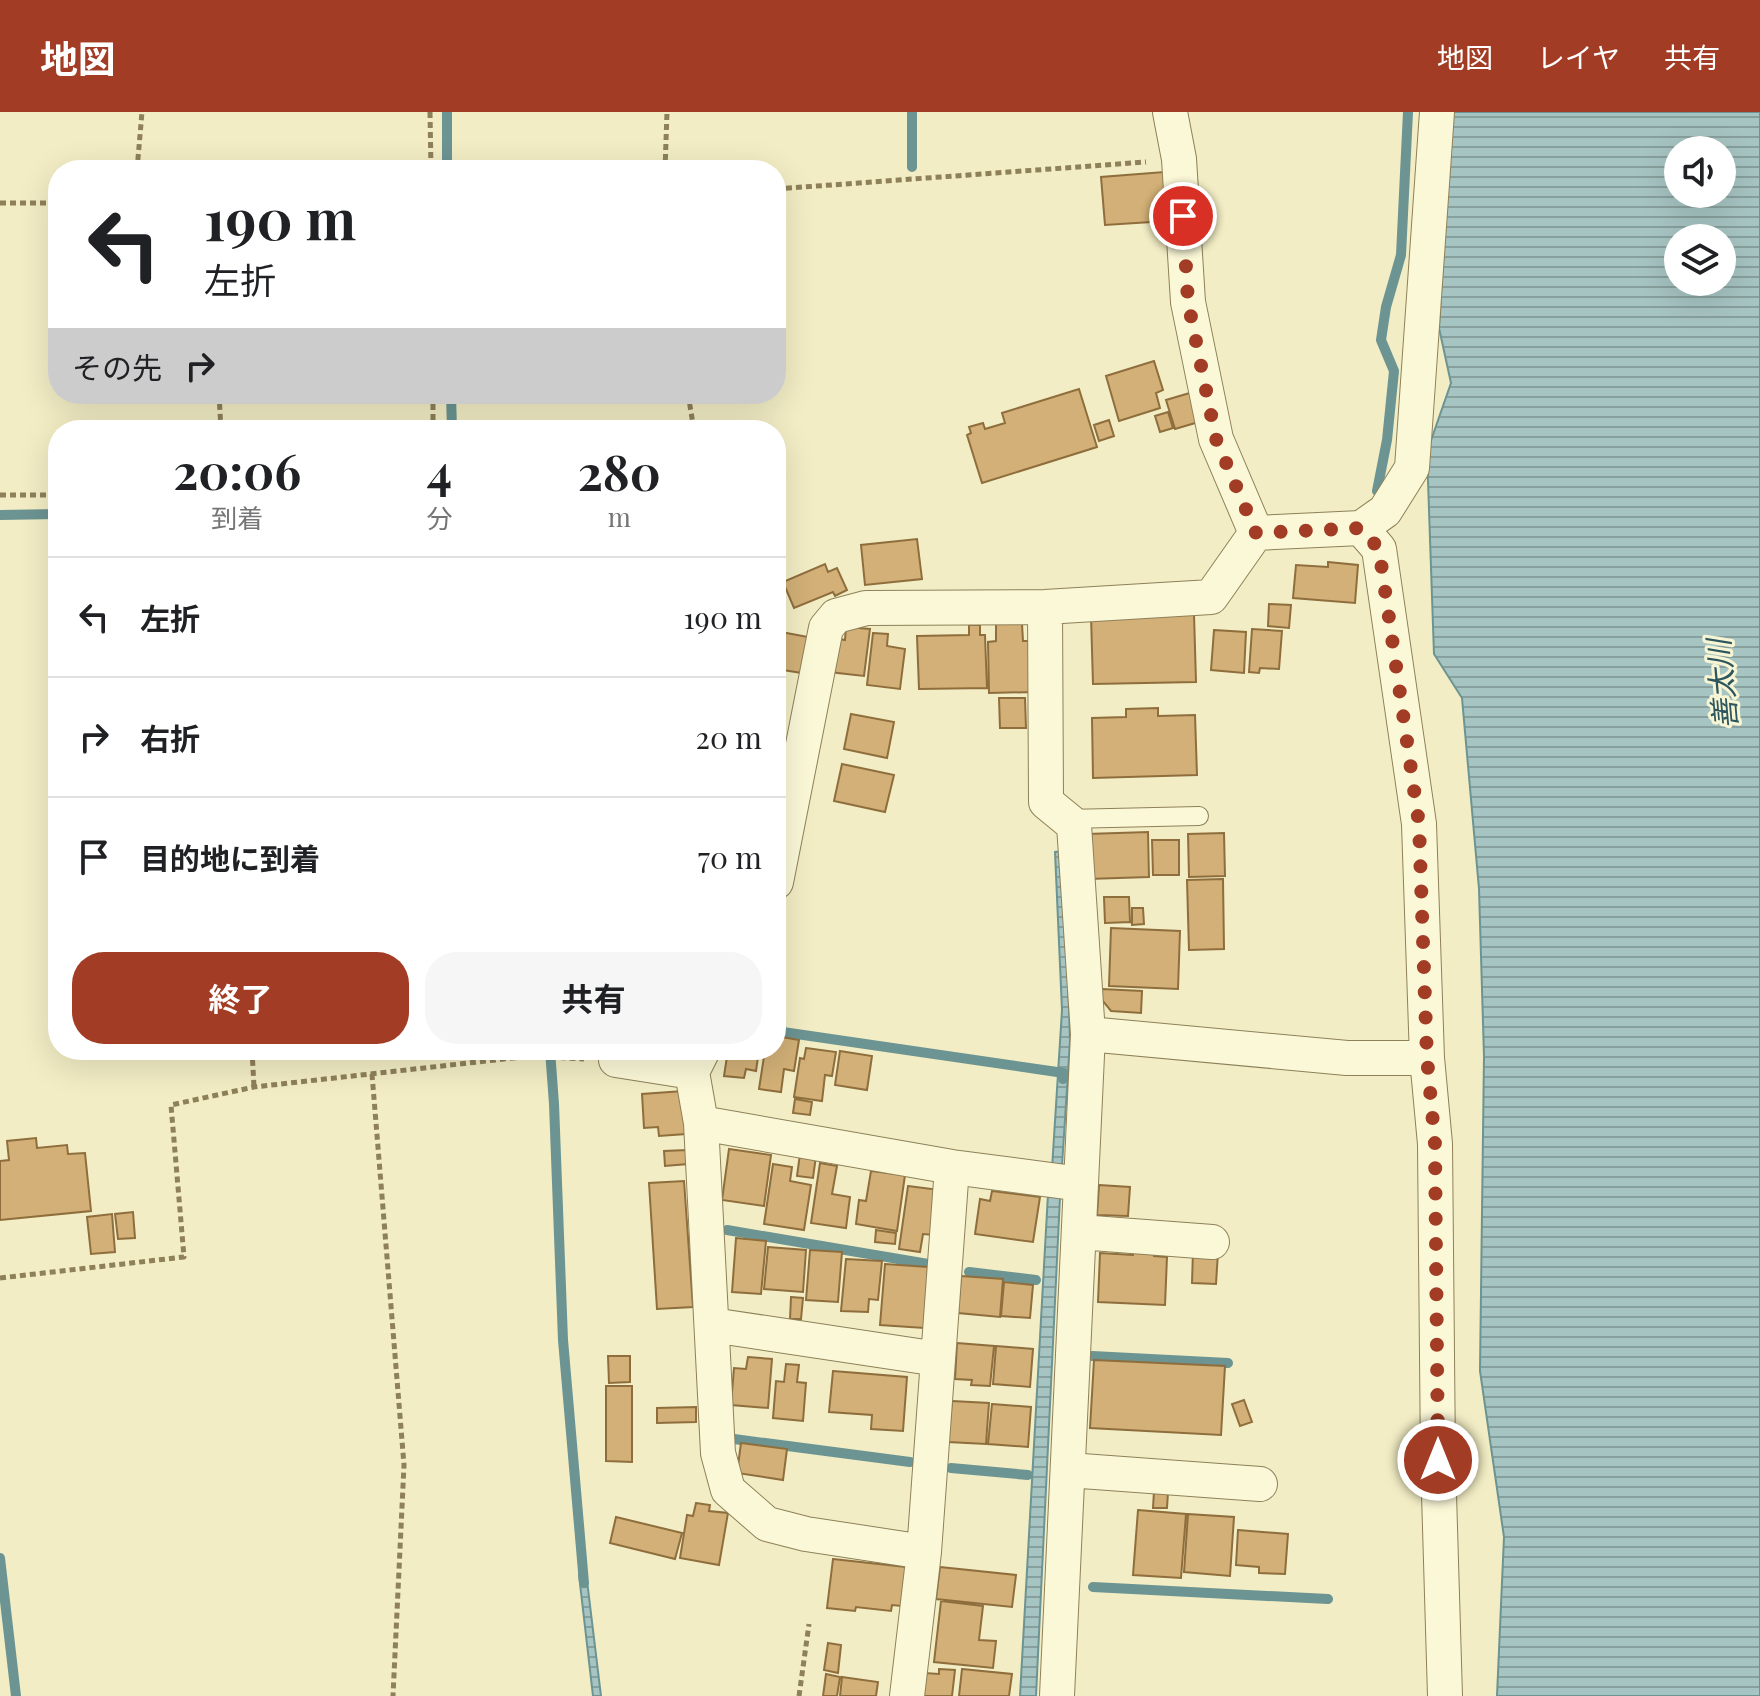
<!DOCTYPE html>
<html lang="ja">
<meta charset="utf-8">
<style>
body{margin:0;font-family:"Playfair Display","Noto Sans JP",serif;background:#f6f6f6;color:#202124;height:100vh;display:flex;flex-direction:column;font-size:30px;white-space:nowrap}
*{box-sizing:border-box;margin:0}
p{font-size:26px;color:#757577}
.icon{flex:none;width:44px;height:44px;fill:none;stroke:currentColor;stroke-width:2;stroke-linecap:round;stroke-linejoin:round}
.map{position:relative;flex:1;overflow:hidden}
.details{position:absolute;left:48px;top:308px;width:738px;height:640px;display:flex;flex-direction:column;background:#fff;border-radius:32px;box-shadow:0 8px 32px #0002}
.details>*{flex:none}
.top-card{position:absolute;left:48px;top:48px;width:738px;height:244px;border-radius:32px;box-shadow:0 8px 32px #0002;background:#fff;color:#202124;overflow:hidden}
.buttons{position:absolute;left:1664px;top:24px;display:grid;gap:16px}
.buttons a{display:grid;place-items:center;width:72px;height:72px;border-radius:50%;background:#fff;box-shadow:0 8px 32px #0002;font-size:40px}
.pin{position:absolute;display:grid;place-items:center;width:68px;height:68px;color:#fff;margin:-34px;border:4px solid #fff;border-radius:50%;box-shadow:0 2px 8px #0007}
.me{position:absolute;width:88px;margin:-44px;rotate:0deg;stroke-linejoin:round;filter:drop-shadow(0 0 6px #0008)}
.turn{display:flex;align-items:center;gap:28px;height:168px;padding:0 24px;font-size:36px}
.turn .icon{width:104px;height:104px;stroke-width:2.5}
.turn b{display:block;font-size:56px;line-height:68px}
.then{display:flex;align-items:center;height:76px;padding:0 24px;background:#0003;gap:16px;font-size:30px}
.eta{display:flex;justify-content:space-evenly;align-items:center;height:136px;text-align:center}
.eta b{font-size:48px;font-weight:700;line-height:56px}
.button{display:flex;gap:16px;margin-top:auto;padding:16px 24px}
.button a{flex:1;height:92px;border-radius:32px;background:#a23c24;color:#fff;font-size:32px;font-weight:700;line-height:92px;text-align:center}
.button a+a{background:#f6f6f6;color:#202124}
ul{padding:0;list-style:none}
li{display:flex;align-items:center;gap:24px;height:120px;padding:0 24px;border-top:2px solid #e0e0e0}
li div{flex:1}
li b{display:block;font-size:30px}
li em{font-style:normal}
header{display:flex;align-items:center;gap:48px;box-sizing:border-box;height:112px;padding:0 40px;background:#a23c24;color:#fff}
header strong{font-size:38px}
nav{display:flex;gap:44px;margin-inline-start:auto;font-size:28px}
.map>svg:first-child{display:block}
.water{fill:url(#water-rules);stroke:#6c9492;stroke-width:2;fill-rule:evenodd}
.lines{fill:none;stroke-linecap:round;stroke-linejoin:round}
.stream{stroke:#6c9492;stroke-width:10}
.building{fill:#d2b077;stroke:#8f6e3d;stroke-width:2}
.service-casing{stroke:#8e8059;stroke-width:20}
.minor-casing{stroke:#8e8059;stroke-width:36}
.path{stroke:#8e8059;stroke-width:5;stroke-dasharray:6 4;stroke-linecap:butt}
.service{stroke:#fbf8d8;stroke-width:18}
.minor{stroke:#fbf8d8;stroke-width:34}
.route{stroke:#a23c24;stroke-width:14;stroke-dasharray:0 25.2}
.labels{text-anchor:middle;stroke-width:6;stroke-linejoin:round;paint-order:stroke}
.water-label{font-size:30px;font-style:italic;fill:#2c575e;stroke:#f8f5d4}
</style>
<header>
<strong>地図</strong>
<nav><a>地図</a><a>レイヤ</a><a>共有</a></nav>
</header>
<div class="map">
<svg width="1760" height="1584" viewBox="0 0 1760 1584">
<defs>
<pattern id="water-rules" width="6" height="5" patternUnits="userSpaceOnUse" patternTransform="scale(2)"><rect width="6" height="5" fill="#a6c4c2"/><path d="M0 2.5h6" fill="none" stroke="#88a09d"/></pattern>
</defs>
<rect width="100%" height="100%" fill="#f2edc4"/>
<path class="water" d="M1452,0H1760V1584H1497L1504,1425L1480,1259L1484,944L1479,777L1462,586L1434,542L1427,340L1451,271L1439,216ZM1678,38H1722V82H1678ZM1678,126H1722V170H1678Z
M1064,739L1070,929L1060,1085L1036,1584H1020L1048,1082L1052,1057L1062,898L1055,740Z
M585,1452L601,1584H593L579,1463Z"/>
<g class="lines">
<path class="stream" d="M912,55V0
M447,58V0
M451,282L452,318
M1377,379L1387,328L1394,259L1381,228L1386,195L1401,143L1408,0
M0,403L58,402
M776,919L1064,961L1063,967
M550,938L554,992L563,1228L584,1471
M727,1118L928,1152
M969,1160L1036,1168
M1092,1244L1228,1251
M734,1327L910,1350
M951,1356L1028,1363
M0,1446L16,1584
M1093,1475L1328,1487"/>
</g>
<path class="building" d="M1164,60L1167,109L1105,113L1101,65Z
M1154,249L1163,278L1156,281L1160,296L1119,309L1106,264Z
M1079,277L1097,335L982,371L967,323L971,321L969,315L983,311L985,317L1005,311L1002,301Z
M1193,280L1202,309L1175,317L1166,288Z
M1168,300L1173,316L1160,320L1155,304Z
M1109,308L1114,324L1099,329L1094,313Z
M917,427L922,467L865,473L861,433Z
M1328,450L1358,453L1355,491L1293,486L1296,453L1328,455Z
M825,452L828,460L837,456L847,478L835,484L833,480L794,496L783,470Z
M1269,492L1291,493L1289,516L1268,514Z
M1194,502L1196,570L1093,572L1091,504Z
M996,512H1022L1023,529H1034L1035,580L989,581L988,530L996,529Z
M969,513H980V523H985L987,576L919,577L917,524L969,523Z
M846,515L870,517L864,564L829,560L833,526L845,528Z
M1252,517L1282,519L1279,557L1260,556L1259,561L1249,560Z
M1214,518L1246,520L1244,561L1211,558Z
M776,519L808,525L802,561L776,557Z
M873,521L888,522L887,534L905,537L900,577L867,573Z
M999,586H1025L1026,616H1000Z
M1158,596V604L1195,603L1197,663L1093,666L1092,606L1126,605V597Z
M851,602L894,610L887,646L844,637Z
M842,652L894,663L885,700L834,689Z
M1148,720L1149,765L1088,767L1087,722Z
M1224,721L1225,764L1189,765L1188,722Z
M1152,728H1179V763H1153Z
M1223,767L1224,837L1189,838L1187,768Z
M1104,785H1129L1130,810L1105,811Z
M1132,796H1143L1144,812L1132,813Z
M1111,816L1180,819L1178,877L1109,874Z
M1102,877L1142,879L1141,901L1111,899L1102,888Z
M776,924L799,928L794,959L784,957L781,980L759,977L765,938H776Z
M806,936L836,940L832,964L825,963L822,989L794,985L800,946L804,947Z
M728,938H759L756,959L746,957L744,966L724,964Z
M840,939L872,944L867,978L835,973Z
M683,979L686,1022L659,1024L658,1015L644,1016L642,982Z
M795,987L812,990L810,1003L793,1001Z
M36,1026L37,1036L67,1033L68,1042L85,1041L91,1099L0,1108V1049L9,1048L7,1029Z
M729,1037L771,1043L764,1094L722,1088Z
M687,1038L688,1052L665,1054L664,1039Z
M800,1042L816,1044L813,1066L797,1064Z
M820,1051L837,1054L832,1082L850,1085L846,1116L811,1111Z
M773,1052L792,1055L790,1069L811,1073L804,1118L764,1112Z
M871,1059L905,1063L897,1119L856,1112L859,1088L866,1089Z
M684,1069L693,1195L657,1197L649,1071Z
M1099,1073L1130,1075L1128,1104L1097,1103Z
M908,1074L940,1078L934,1123L923,1122L920,1140L899,1137Z
M992,1079L1040,1085L1033,1130L975,1122L980,1087L990,1089Z
M133,1100L135,1126L118,1127L115,1102Z
M112,1102L115,1140L91,1142L87,1105Z
M876,1118L896,1121L895,1132L875,1130Z
M736,1126L766,1129L761,1182L732,1180Z
M1133,1134L1154,1135V1144L1167,1145L1165,1193L1098,1190L1100,1141L1133,1143Z
M768,1135L806,1138L803,1180L764,1177Z
M810,1138L842,1140L838,1190L806,1188Z
M1193,1139L1218,1140L1216,1172L1192,1171Z
M846,1147L882,1149L878,1188L869,1187L868,1200L841,1199Z
M885,1152L928,1155L924,1216L880,1213Z
M961,1164L1003,1167L1000,1205L958,1201Z
M1004,1170L1033,1173L1030,1206L1001,1204Z
M791,1185L803,1186L801,1207H790Z
M957,1231L994,1234L990,1274L971,1273L972,1268L955,1267Z
M996,1234L1033,1237L1030,1275L993,1272Z
M608,1244H630V1270L609,1271Z
M748,1245L772,1247L768,1296L731,1293L734,1256L746,1257Z
M1094,1248L1225,1254L1221,1323L1090,1316Z
M786,1252L799,1253L797,1270L806,1271L803,1309L773,1306L776,1269L784,1270Z
M833,1259L907,1265L903,1319L871,1317L872,1303L829,1300Z
M606,1274H632V1350L606,1349Z
M1244,1288L1252,1310L1240,1314L1232,1292Z
M952,1289L989,1291L986,1332L948,1330Z
M992,1292L1031,1295L1028,1335L988,1332Z
M696,1295V1310L657,1311V1296Z
M741,1331L787,1337L783,1368L737,1361Z
M1154,1379L1168,1380L1167,1396H1153Z
M696,1391L710,1393L709,1399L728,1401L719,1453L680,1446L687,1403L693,1404Z
M1138,1398L1186,1402L1181,1466L1133,1463Z
M1188,1402L1234,1405L1230,1464L1184,1460Z
M616,1405L682,1421L675,1447L610,1431Z
M1238,1418L1288,1422L1285,1462L1259,1461V1455L1236,1453Z
M833,1447L906,1455L901,1494L892,1493L891,1499L856,1495L855,1499L827,1496Z
M940,1455L1016,1463L1012,1495L936,1487Z
M941,1489L983,1494L979,1528L996,1529L993,1556L934,1550Z
M828,1531L841,1533L838,1561L824,1558Z
M939,1557L955,1558L952,1584H923L925,1561L939,1562Z
M962,1557L1012,1562L1009,1584H959Z
M826,1562L840,1565L837,1584H823Z
M842,1565L878,1570L876,1584H840Z"/>
<g class="lines">
<defs>
<path id="service" d="M1067,707L1199,704"/>
<path id="minor" d="M1170,0L1179,47L1188,190L1216,327L1256,421L1361,416L1385,399L1412,356L1437,0
M1361,416L1379,437L1419,712L1427,946L1435,1032L1438,1348L1445,1584
M1045,495L1046,690L1074,713L1088,922L1057,1584
M776,770L826,516L836,504L866,496L1045,495L1211,485L1256,421
M1088,922L1347,946H1427
M703,938L692,960L701,1011L718,1341L728,1378L767,1412L806,1422L924,1440
M616,948L692,960
M701,1011L952,1055L1081,1072
M1079,1120L1212,1130
M712,1213L938,1247
M1068,1358L1260,1372
M907,1584L924,1440L952,1055"/>
</defs>
<use href="#service" class="service-casing"/>
<use href="#minor" class="minor-casing"/>
<path class="path" d="M430,0L431,58
M137,58L142,0
M665,58L667,0
M776,77L1146,50
M0,91H58
M219,282L221,318
M433,282V318
M688,282L694,318
M0,383H58
M252,938L254,975
M372,962L404,1353L393,1584
M0,1166L184,1145L171,993L254,975L531,944L584,947
M799,1584L809,1512"/>
<use href="#service" class="service"/>
<use href="#minor" class="minor"/>
</g>
<g class="lines">
<path class="route" d="M1183,104L1188,190L1216,327L1256,421L1361,416L1379,437L1419,712L1427,946L1435,1032L1438,1348"/>
</g>
<g class="labels">
<g class="water-label">
<text transform="translate(1723 572) rotate(-95)" y="10">善太川</text>
</g>
</g>
</svg>
<div class="buttons">
<a><svg class="icon" aria-label="sound" viewBox="0 0 24 24"><path d="M4 9h4l5-4v14l-5-4H4zM17 9q2 3 0 6"/></svg></a>
<a><svg class="icon" aria-label="layers" viewBox="0 0 24 24"><path d="M12 4l9 5-9 5-9-5zM3 14l9 5 9-5"/></svg></a>
</div>
<div class="pin" style="left:1183px;top:104px;background:#d93025"><svg class="icon" aria-label="arrive" viewBox="0 0 24 24"><path d="M6 21V4h12l-3 4 3 4H6"/></svg></div>
<svg class="me" style="left:1438px;top:1348px" viewBox="-20 -20 40 40"><circle r="17" fill="#a23c24" stroke="#fff" stroke-width="3"/><path d="M0-11L8 9 0 5-8 9z" fill="#fff"/></svg>
<div class="top-card">
<div class="turn"><svg class="icon" aria-label="left" viewBox="0 0 24 24"><path d="M17 20v-9H6M10 6l-5 5 5 5"/></svg><div><b>190 m</b>左折</div></div>
<div class="then">その先<svg class="icon" aria-label="right" viewBox="0 0 24 24"><path d="M7 20v-9h11M14 6l5 5-5 5"/></svg></div>
</div>
<section class="details">
<div class="eta">
<div><b>20:06</b><p>到着</p></div>
<div><b>4</b><p>分</p></div>
<div><b>280</b><p>m</p></div>
</div>
<ul>
<li><svg class="icon" aria-label="left" viewBox="0 0 24 24"><path d="M17 20v-9H6M10 6l-5 5 5 5"/></svg><div><b>左折</b></div><em>190 m</em></li>
<li><svg class="icon" aria-label="right" viewBox="0 0 24 24"><path d="M7 20v-9h11M14 6l5 5-5 5"/></svg><div><b>右折</b></div><em>20 m</em></li>
<li><svg class="icon" aria-label="arrive" viewBox="0 0 24 24"><path d="M6 21V4h12l-3 4 3 4H6"/></svg><div><b>目的地に到着</b></div><em>70 m</em></li>
</ul>
<div class="button"><a>終了</a><a>共有</a></div>
</section>
</div>
